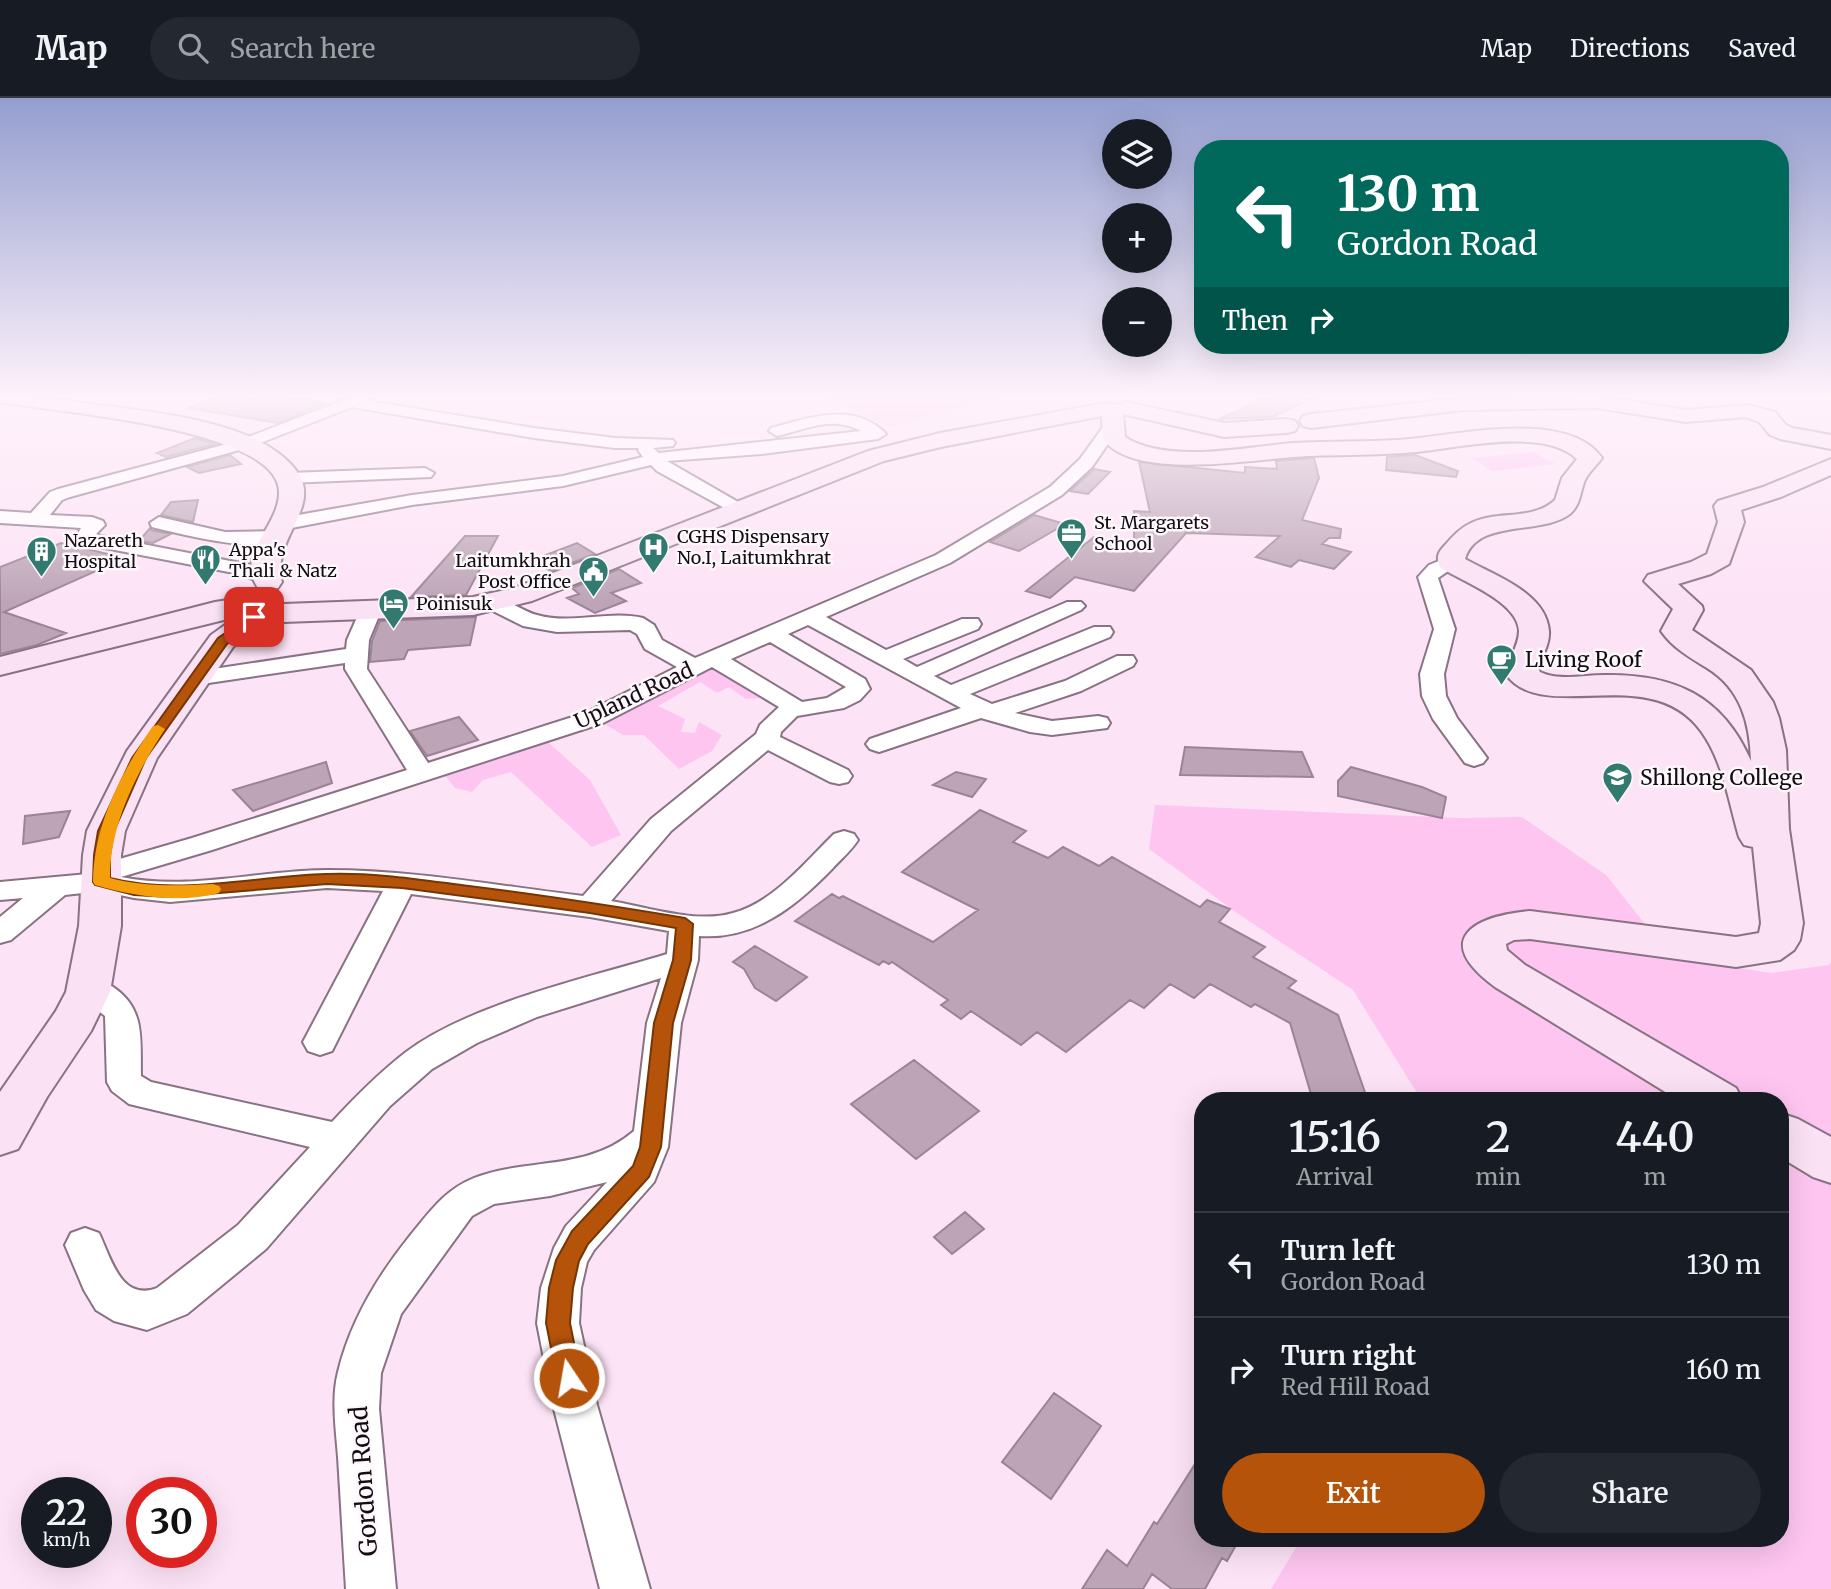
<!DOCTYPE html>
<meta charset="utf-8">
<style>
body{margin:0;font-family:Merriweather,serif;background:#242831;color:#f1f3f6;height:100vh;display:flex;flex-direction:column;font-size:26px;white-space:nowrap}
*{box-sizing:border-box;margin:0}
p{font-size:23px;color:#9ea1a6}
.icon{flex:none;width:38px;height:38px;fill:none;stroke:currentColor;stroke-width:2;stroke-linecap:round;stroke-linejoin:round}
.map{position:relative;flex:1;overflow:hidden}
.sheet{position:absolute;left:1194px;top:994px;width:595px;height:455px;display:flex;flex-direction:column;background:#171b24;border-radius:28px;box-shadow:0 7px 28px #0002}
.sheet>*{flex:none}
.guide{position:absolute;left:1194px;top:42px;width:595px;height:214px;border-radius:28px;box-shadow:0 7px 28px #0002;background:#00695c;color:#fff;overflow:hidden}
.controls{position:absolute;left:1102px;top:21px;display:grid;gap:14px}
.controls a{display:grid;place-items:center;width:70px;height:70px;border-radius:50%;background:#171b24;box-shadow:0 7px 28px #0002;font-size:35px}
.speed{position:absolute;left:21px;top:1379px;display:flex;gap:14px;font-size:35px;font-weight:700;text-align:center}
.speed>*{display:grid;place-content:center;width:91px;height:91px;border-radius:50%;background:#171b24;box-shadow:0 7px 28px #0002;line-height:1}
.speed small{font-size:18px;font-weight:400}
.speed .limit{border:10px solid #d22;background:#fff;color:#111}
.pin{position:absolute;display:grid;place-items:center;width:60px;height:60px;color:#fff;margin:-30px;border-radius:14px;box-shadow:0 4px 10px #0006}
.me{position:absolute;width:77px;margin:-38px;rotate:348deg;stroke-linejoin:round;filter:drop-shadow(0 0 5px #0008)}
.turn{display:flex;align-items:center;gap:24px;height:147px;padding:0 28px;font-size:32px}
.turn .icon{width:91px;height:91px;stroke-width:2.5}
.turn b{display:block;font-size:49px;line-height:60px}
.then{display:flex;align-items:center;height:66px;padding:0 28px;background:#0003;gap:14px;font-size:26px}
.eta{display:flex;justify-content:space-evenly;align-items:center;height:119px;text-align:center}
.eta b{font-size:42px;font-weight:600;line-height:49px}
.primary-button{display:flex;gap:14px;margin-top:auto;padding:14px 28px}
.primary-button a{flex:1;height:80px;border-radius:42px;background:#b45309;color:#fff;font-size:28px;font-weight:600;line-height:80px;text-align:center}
.primary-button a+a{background:#242831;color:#f1f3f6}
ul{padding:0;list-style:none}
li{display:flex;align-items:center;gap:21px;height:105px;padding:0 28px;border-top:2px solid #363941}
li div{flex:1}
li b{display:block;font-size:26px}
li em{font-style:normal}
header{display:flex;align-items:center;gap:42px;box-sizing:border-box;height:98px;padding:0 35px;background:#171b24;border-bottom:2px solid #363941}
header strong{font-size:33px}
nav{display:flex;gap:38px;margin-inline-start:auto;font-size:24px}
.search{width:490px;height:63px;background:#242831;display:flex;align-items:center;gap:18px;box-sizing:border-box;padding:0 24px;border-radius:38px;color:#9ea1a6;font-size:26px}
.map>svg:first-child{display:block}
.green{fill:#fdc5f0}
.building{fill:#bda5b7;stroke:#9a8495;stroke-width:2}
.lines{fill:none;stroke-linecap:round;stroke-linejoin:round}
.street-casing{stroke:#887283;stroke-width:4}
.secondary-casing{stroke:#887283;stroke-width:4}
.street{fill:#fff;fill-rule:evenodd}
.secondary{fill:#fae2f4;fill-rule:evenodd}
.route{fill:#b45309;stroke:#753606;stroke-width:2}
.slow{fill:#f59e0b}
.labels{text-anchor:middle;stroke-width:5;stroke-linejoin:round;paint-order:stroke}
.far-poi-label{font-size:18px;fill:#140c12;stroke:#fdf8fb;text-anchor:start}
.poi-label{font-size:21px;fill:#140c12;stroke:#fdf8fb;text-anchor:start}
.street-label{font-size:21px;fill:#140c12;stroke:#fdf8fb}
.near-street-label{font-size:24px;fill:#140c12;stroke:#fdf8fb}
</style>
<header>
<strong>Map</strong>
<div class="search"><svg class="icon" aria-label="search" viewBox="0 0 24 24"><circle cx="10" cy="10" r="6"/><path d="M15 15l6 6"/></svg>Search here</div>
<nav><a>Map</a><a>Directions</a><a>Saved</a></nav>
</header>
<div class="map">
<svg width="1831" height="1491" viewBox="0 0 1831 1491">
<rect width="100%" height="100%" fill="#fde3f6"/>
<path class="green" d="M820,297H1014L889,329Z
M1533,354L1555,366L1492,373L1471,360Z
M711,571L739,584L763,600L746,601L729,589L717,595L700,584L658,608L685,621L681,634L695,635L699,624L722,637L712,653L679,671L644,637H623L601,624L693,574Z
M548,644L590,682L621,737L592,749L511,674L483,682L472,694L455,690L443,675L495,657Z
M1155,707L1459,720L1522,719L1606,777L1671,859L1771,875L1829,867L1831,864V1491H1271L1302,1440H1780V1003H1422L1353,892L1240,817L1149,751Z"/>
<path class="building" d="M223,297H274L326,305L278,325L189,310Z
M1273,297H1319L1272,319L1219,321Z
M195,340L215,346L166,359L157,355Z
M230,357L241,366L199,375L187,369Z
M1415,357L1458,373L1456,379L1386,372L1387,359Z
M1314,360L1319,380L1302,422L1341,431L1340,440H1329L1322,446L1351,454L1334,471L1299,462L1291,469L1256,459L1280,438L1186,435L1134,493L1075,479L1050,500L1026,493L1094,439L1134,449V413L1150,414L1139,364L1245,375V369L1277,371L1276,363Z
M1094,371L1110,374L1088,396L1070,393Z
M198,402L193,424L161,417L171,404Z
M1034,417L1065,426L1019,453L990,444Z
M150,430L151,432L171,436L153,445L139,443Z
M465,438H498L466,497L411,499Z
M61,445L125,460L4,514L66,535L37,547L0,556V469Z
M577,445L595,456L551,473L530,463Z
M619,471L641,485L611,495L626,503L595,515L567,500L579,496L572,490Z
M476,519L470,547L408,552L404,561L370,564L372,543L380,523Z
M459,619L478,642L427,658L410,633Z
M1185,649L1302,654L1313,679L1180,677Z
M326,664L332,685L253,713L233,692Z
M1351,669L1422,689L1446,699L1442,720L1338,698V683Z
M956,674L986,681L972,699L933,687Z
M980,712L1026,733L1013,744L1048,760L1063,749L1099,768L1112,759L1200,809L1207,802L1230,811L1219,824L1265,849L1253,859L1296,883L1288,890L1338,917L1368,1003H1313L1290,925L1255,906L1251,909L1210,886L1194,900L1170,886L1144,910L1130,902L1066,954L1037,934L1021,947L971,913L961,921L941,907L948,902L892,864L889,866L883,863L879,867L795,823L832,796L839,800L843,798L933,844L978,812L902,774Z
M70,713L59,739L23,746L25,718Z
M755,848L807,879L776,903L755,890L744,871L733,864Z
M914,962L979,1013L916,1061L851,1006Z
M965,1114L984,1131L952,1156L934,1139Z
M1054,1295L1101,1328L1051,1401L1002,1364Z
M1202,1355V1440H1240L1227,1463L1222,1460L1205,1491H1172L1152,1476L1143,1491H1082L1107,1452L1127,1468L1154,1424L1157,1426Z"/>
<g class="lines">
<defs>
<path id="street" d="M357,297H378L369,303L534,330L615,340L673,342L675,345L673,348L653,350L659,355L861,333C833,317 806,331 777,338L769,333L771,330C809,320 854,303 886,336L878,341L762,356L667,363L745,408L748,412L739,418L657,373L651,367L563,388L412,407L281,432L274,430L272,426L281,420L412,397L563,378L643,359L638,352L639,350H615L534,340L352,309L250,349L70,399L62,402L50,417L92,419L103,423L105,427L96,436L101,438L251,467L273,476L276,480L273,484L266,486L239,476L89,447L76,439L81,430L0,425V413L31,415L50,394L58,391L238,343Z
M1115,319L1123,324L1092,369L1062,397L950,465L826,519L886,552L962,521H978L981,526L978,531L903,561L917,569L1067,504H1081L1085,508L1081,512L934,578L951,587L1094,529H1110L1113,534L1110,539L970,596L992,606L1065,583L1117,558H1133L1136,563L1133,568L1081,593L1015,615L1052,623L1098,618L1107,620L1110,625L1107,630L1052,637L1030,634L981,620L879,654L870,651L866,646L870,641L961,610L808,527L788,536L865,581L870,591L860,602L844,610L797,618L781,634L780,639L848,672L852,678L848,684L839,686L830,684L768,652L671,733L611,803C648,809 696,826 733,815C774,804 805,764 834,736L844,733L854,736L858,742C851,753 841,761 832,771C796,808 755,842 699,838L698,862L681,925L668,1049L654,1084L594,1152L587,1164L581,1190L579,1225L597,1307L650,1491H600L553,1307L537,1225L541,1190L554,1150L566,1128L607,1084L550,1098L494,1106L472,1118L401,1216L381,1275L379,1311L396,1491H346C343,1447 341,1403 338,1359C336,1332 331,1301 338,1274C350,1224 377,1179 409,1139C429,1115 444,1092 474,1080C529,1059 586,1074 634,1033L647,925L661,880L537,919L477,945L432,971L390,1008L266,1151L187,1216L147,1232L114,1223L96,1212L84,1192L65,1147L71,1135L85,1130L99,1135C111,1160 121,1204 157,1190L238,1127L310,1049L129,1006L112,993L107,984L105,918L78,897L73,889L78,881C92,877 100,881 113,889C146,911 140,942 141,978L151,984L332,1024C355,999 379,975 406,954C472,905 588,880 667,856L669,833L590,819L411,796L332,953L320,957L308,953L303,944L383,793L327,790L170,804L134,800L101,793L65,797L11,842L0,845V819L23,800L0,802V784L88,776L92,769L192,740L407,672L345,571V565L195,587L187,585L183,580L187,575L346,551L347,542L362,508H378L381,513L369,542L367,571L428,665L585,615L677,569L645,551L637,536L630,532L557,534L523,528L485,509L481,505L485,501C503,496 519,512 537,517C571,527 609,512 643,520L654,527L662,542L695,560L936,457L1050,389L1080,361L1109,321ZM770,544L846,589L827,600L802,604L731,561ZM712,569L779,609L760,627L756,636L651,721L583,798C499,788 413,772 328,772C259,772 190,793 121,779L212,752L603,625Z
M425,370L434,375L431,379L289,385L280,380L289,375Z
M159,419L225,434L275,433L285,439C268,459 176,435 152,429L150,425Z
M1451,458L1458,460L1461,464L1438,480L1455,531L1444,576L1446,598L1457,620L1487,660L1483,665L1474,668L1465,665L1433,621L1422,598L1420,576L1434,531L1418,479L1429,467Z"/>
<path id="secondary" d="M0,297C30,297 60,302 90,306C143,313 201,318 251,339C270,348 294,363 302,383C314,415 272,444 282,484L278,490L268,492L258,490C235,457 278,429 279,396C283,329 49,314 0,304Z
M1597,298L1686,312L1747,307L1775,314L1786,327L1793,330L1831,337V351L1780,341L1770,337L1759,324L1746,319L1686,324L1597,310L1464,312L1311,330L1303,328L1300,323L1303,318L1311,316L1464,300Z
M1126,304L1224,325L1287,321L1295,323L1298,328L1295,333L1287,335L1224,339L1123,316L1125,339C1166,366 1246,349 1292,345C1328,343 1363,344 1398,342C1451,339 1566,309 1602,360C1597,367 1589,374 1585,382C1580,394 1581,406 1570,416C1541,438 1477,420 1465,461C1493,477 1546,494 1549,533C1550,546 1542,558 1538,570L1540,574C1559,583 1583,577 1604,577C1674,576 1722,597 1751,663C1750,625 1741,591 1707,570C1689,559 1673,550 1661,533L1673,511L1644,483L1648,477L1691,464L1707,456L1718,424L1714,408L1718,403L1763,389L1831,361V377L1781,399L1741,412L1744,424L1729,466L1711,476L1678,486L1702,508L1703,512L1692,532L1751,572L1773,604L1779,620L1786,652L1789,731L1803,825L1800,842L1794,852L1780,862L1736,869L1530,841L1514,842L1506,846L1507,852L1525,867L1736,990L1743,1003H1680L1495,889C1431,842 1473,818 1530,813L1736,839L1759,835L1761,825L1753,749L1744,747L1739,739C1729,705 1723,663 1701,633C1649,562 1542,629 1505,575C1508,561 1519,548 1519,533C1518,504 1464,484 1441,470C1435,460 1438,454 1446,446C1453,438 1460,430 1471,425C1497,412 1533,423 1555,402L1562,380L1577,361C1544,329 1459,350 1416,354C1375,358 1334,356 1293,359C1251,362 1129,383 1103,340L1102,318L941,349L884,363L532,503L473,517L284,524L274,521L269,515L274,509L284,506L473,499L514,490L868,353L940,335L1105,305L1117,307Z
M248,499L258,502L263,508L260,512L269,519L233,549L157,660L125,733L121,757V828L110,894L91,933L47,999L18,1051L0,1057V994L56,913L66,894L79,828L83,757L87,733L127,653L211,537L236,519L0,577V559L215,504Z
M1780,1015L1798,1021L1831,1039V1085L1813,1079L1780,1059Z"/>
</defs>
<use href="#street" class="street-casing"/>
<use href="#secondary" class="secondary-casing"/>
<use href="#street" class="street"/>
<use href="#secondary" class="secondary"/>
</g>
<linearGradient id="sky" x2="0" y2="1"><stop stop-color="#949ecf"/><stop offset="0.59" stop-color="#fef2fb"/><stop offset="1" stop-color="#fef2fb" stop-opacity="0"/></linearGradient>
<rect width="1831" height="505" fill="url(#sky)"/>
<path class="route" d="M254,516L260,519L258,522L227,546L146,660L114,733L110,757V780C181,798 254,778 326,776C374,774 422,782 469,788C541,797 613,808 685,820L693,826L691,862L673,925L661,1049L649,1079L588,1146L579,1163L573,1190L570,1225L581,1280L578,1288L569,1292L560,1288L557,1280L546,1225L549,1190L556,1162L572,1133L633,1068L640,1049L654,925L673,862L676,830L590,815L402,790L327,786L170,799L134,797L95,787L93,784L94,757L98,733L132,660L218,540Z"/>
<path class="slow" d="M158,627L165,631C136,676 110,726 110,780C144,789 177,788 213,786L219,788L221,791L219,795C179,806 134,798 95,787L93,784C94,726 121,675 153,628Z"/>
<defs>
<symbol id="office-pin" viewBox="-11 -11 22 30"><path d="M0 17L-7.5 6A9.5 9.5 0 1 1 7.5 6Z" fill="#327970" stroke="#fdf8fb"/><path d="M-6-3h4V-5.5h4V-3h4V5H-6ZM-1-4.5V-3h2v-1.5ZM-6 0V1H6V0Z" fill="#fff"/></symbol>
<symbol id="hospital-pin" viewBox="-11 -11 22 30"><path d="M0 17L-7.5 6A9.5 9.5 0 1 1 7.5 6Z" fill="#327970" stroke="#fdf8fb"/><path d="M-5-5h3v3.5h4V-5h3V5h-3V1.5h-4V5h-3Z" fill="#fff"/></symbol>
<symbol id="building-pin" viewBox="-11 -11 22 30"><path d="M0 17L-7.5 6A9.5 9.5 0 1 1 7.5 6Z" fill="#327970" stroke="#fdf8fb"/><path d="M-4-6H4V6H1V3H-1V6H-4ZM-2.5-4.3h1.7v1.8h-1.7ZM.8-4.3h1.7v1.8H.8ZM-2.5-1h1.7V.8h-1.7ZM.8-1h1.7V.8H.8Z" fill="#fff"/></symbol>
<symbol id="restaurant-pin" viewBox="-11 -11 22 30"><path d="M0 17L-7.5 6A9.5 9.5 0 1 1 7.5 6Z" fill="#327970" stroke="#fdf8fb"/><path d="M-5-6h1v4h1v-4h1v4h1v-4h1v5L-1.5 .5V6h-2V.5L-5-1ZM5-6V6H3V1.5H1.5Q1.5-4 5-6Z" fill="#fff"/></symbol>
<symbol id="civic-pin" viewBox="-11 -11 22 30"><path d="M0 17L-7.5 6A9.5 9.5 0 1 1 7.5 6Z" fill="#327970" stroke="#fdf8fb"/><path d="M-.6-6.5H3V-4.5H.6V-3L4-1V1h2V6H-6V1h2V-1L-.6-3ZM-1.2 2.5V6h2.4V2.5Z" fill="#fff"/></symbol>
<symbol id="hotel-pin" viewBox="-11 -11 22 30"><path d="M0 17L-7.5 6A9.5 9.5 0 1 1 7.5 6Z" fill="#327970" stroke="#fdf8fb"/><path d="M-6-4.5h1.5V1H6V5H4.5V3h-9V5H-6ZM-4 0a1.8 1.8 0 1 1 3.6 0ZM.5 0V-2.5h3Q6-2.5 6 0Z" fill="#fff"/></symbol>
<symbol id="cafe-pin" viewBox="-11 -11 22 30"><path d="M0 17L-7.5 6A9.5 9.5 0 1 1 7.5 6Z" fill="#327970" stroke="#fdf8fb"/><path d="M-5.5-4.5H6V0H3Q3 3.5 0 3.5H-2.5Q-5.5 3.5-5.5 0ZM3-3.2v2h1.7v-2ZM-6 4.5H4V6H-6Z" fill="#fff"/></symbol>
<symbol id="university-pin" viewBox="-11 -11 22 30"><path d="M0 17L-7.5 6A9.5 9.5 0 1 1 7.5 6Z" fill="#327970" stroke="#fdf8fb"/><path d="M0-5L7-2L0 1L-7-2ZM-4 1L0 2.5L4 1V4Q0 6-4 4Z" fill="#fff"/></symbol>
</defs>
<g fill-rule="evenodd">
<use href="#office-pin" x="1054" y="418" width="35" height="47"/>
<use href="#hospital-pin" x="636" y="432" width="35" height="47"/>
<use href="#building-pin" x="24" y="436" width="35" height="47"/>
<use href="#restaurant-pin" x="188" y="444" width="35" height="47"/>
<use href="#civic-pin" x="576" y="456" width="35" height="47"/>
<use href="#hotel-pin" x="376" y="488" width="35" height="47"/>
<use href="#cafe-pin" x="1484" y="544" width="35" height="47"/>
<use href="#university-pin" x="1600" y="662" width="35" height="47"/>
</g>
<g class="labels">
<g class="far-poi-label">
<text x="1094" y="431">St. Margarets<tspan x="1094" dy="21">School</tspan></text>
<text x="677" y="445">CGHS Dispensary<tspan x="677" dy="21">No.I, Laitumkhrat</tspan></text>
<text x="64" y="449">Nazareth<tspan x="64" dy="21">Hospital</tspan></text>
<text x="229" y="458">Appa's<tspan x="229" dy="21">Thali &amp; Natz</tspan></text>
<text x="571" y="469" text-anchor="end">Laitumkhrah<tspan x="571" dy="21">Post Office</tspan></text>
<text x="416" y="512">Poinisuk</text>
</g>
<g class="poi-label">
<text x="1525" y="569">Living Roof</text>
<text x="1640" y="687">Shillong College</text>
</g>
<g class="street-label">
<text transform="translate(634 598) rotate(-25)" y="7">Upland Road</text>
</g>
<g class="near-street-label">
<text transform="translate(364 1383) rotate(-94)" y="8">Gordon Road</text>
</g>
</g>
</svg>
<div class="controls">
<a><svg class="icon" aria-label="layers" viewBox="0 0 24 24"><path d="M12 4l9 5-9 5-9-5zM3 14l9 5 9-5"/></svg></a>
<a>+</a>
<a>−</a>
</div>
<div class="speed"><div>22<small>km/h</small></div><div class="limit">30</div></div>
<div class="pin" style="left:254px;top:519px;background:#d93025"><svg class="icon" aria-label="arrive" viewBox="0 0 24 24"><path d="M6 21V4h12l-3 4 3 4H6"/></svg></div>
<svg class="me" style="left:569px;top:1280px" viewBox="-20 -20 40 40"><circle r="17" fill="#b45309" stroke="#fff" stroke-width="3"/><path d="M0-11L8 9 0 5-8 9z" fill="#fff"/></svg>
<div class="guide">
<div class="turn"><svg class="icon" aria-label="left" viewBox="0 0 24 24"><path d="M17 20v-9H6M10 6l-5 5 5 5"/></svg><div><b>130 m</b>Gordon Road</div></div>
<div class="then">Then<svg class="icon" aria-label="right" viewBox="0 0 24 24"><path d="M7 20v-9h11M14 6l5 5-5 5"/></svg></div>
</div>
<section class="sheet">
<div class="eta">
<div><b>15:16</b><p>Arrival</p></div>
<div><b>2</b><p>min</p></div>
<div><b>440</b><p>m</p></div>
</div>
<ul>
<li><svg class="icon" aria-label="left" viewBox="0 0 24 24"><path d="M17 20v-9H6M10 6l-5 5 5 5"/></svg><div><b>Turn left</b><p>Gordon Road</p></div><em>130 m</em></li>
<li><svg class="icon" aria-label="right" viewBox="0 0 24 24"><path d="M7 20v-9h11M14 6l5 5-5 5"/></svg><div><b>Turn right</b><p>Red Hill Road</p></div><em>160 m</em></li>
</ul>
<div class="primary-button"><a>Exit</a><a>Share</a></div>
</section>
</div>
